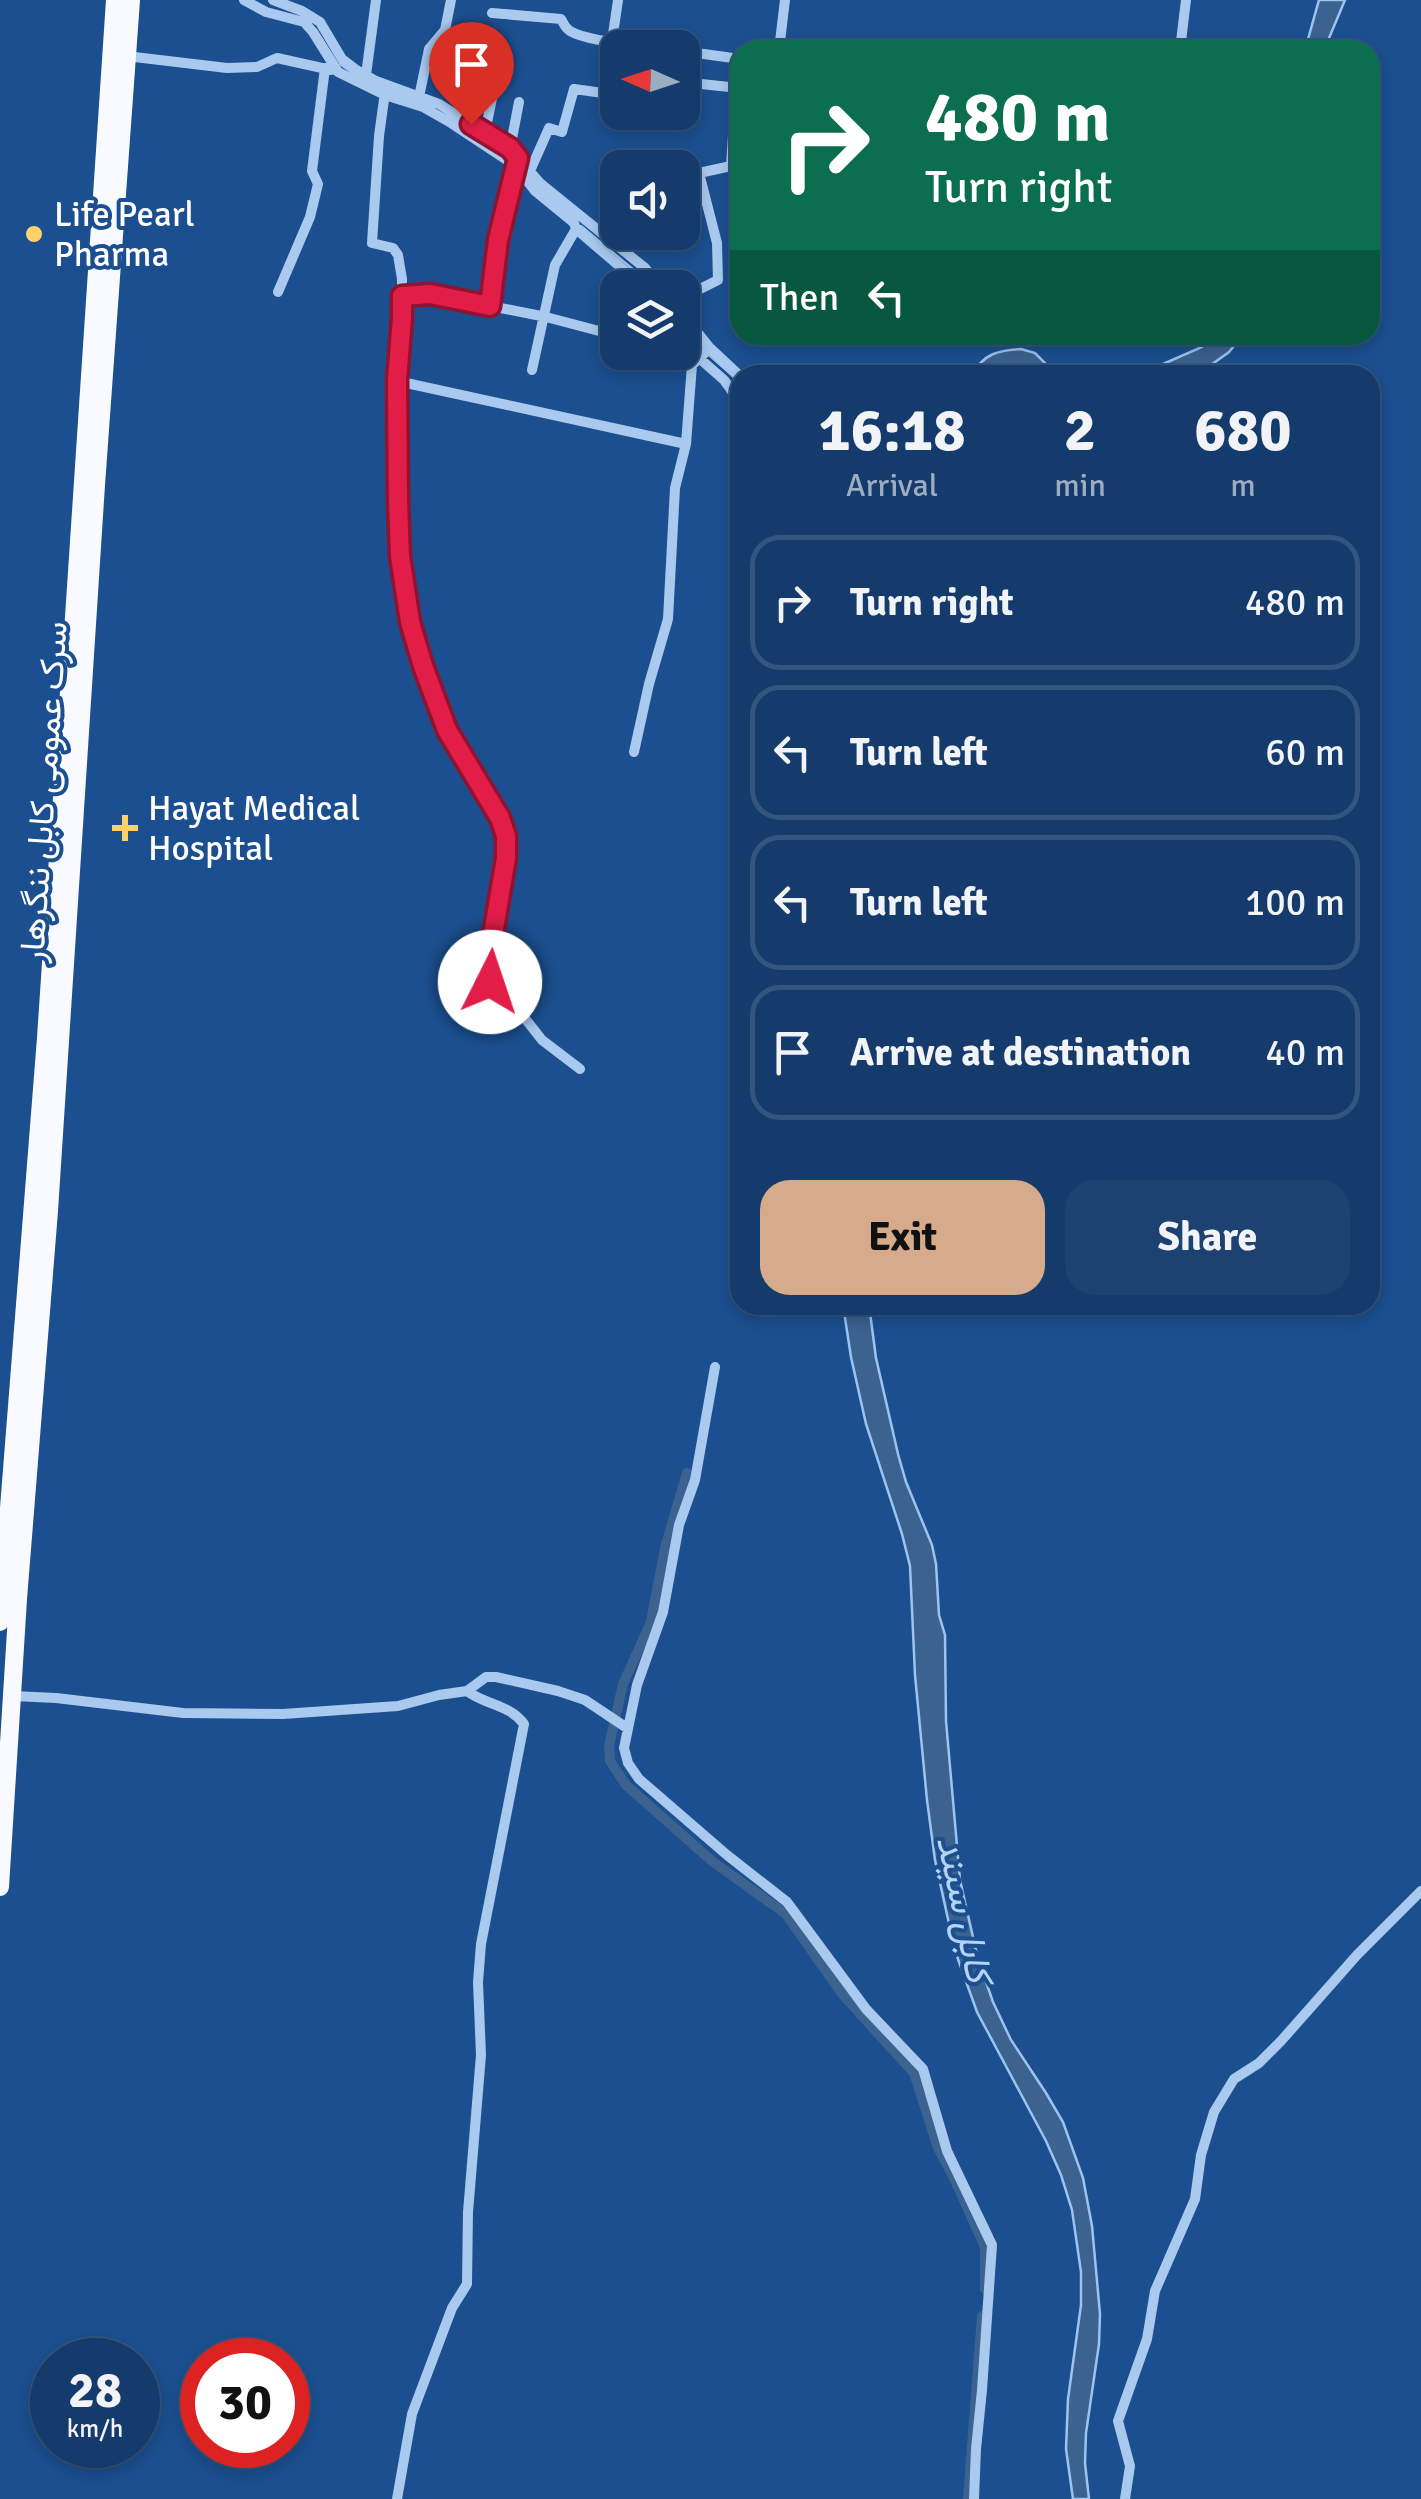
<!DOCTYPE html>
<meta charset="utf-8">
<style>
body{margin:0;font-family:Signika,Vazirmatn,sans-serif;background:#1d4271;color:#f1f3f6;height:100vh;display:flex;flex-direction:column;font-size:38px;white-space:nowrap}
*{box-sizing:border-box;margin:0}
p{font-size:32px;color:#9dadc1}
.icon{flex:none;width:55px;height:55px;fill:none;stroke:currentColor;stroke-width:2;stroke-linecap:round;stroke-linejoin:round}
.map{position:relative;flex:1;overflow:hidden}
.panel{position:absolute;left:730px;top:365px;width:650px;height:950px;display:flex;flex-direction:column;background:#143b6b;border-radius:30px;box-shadow:0 5px 15px #0003,0 0 0 2px #33557e}
.panel>*{flex:none}
.banner{position:absolute;left:730px;top:40px;width:650px;height:305px;border-radius:30px;box-shadow:0 5px 15px #0003,0 0 0 2px #33557e;background:#0b6e4f;color:#fff;overflow:hidden}
.needle{width:65px;rotate:273deg}
.controls{position:absolute;left:600px;top:30px;display:grid;gap:20px}
.controls a{display:grid;place-items:center;width:100px;height:100px;border-radius:20px;background:#143b6b;box-shadow:0 5px 15px #0003,0 0 0 2px #33557e;font-size:50px}
.speed{position:absolute;left:30px;top:2338px;display:flex;gap:20px;font-size:50px;font-weight:700;text-align:center}
.speed>*{display:grid;place-content:center;width:130px;height:130px;border-radius:50%;background:#143b6b;box-shadow:0 5px 15px #0003,0 0 0 2px #33557e;line-height:1}
.speed small{font-size:25px;font-weight:400}
.speed .limit{border:15px solid #d22;background:#fff;color:#111}
.pin{position:absolute;display:grid;place-items:center;width:85px;height:85px;color:#fff;margin:-102px -42px;border-radius:50% 50% 50% 0;rotate:-45deg;box-shadow:0 0 10px #0007}
.pin .icon{rotate:45deg}
.me{position:absolute;width:110px;margin:-55px;rotate:4deg;stroke-linejoin:round;filter:drop-shadow(0 0 8px #0008)}
.turn{display:flex;align-items:center;gap:35px;height:210px;padding:0 30px;font-size:45px}
.turn .icon{width:130px;height:130px;stroke-width:2.5}
.turn b{display:block;font-size:70px;line-height:85px}
.then{display:flex;align-items:center;height:95px;padding:0 30px;background:#0003;gap:20px;font-size:38px}
.eta{display:flex;justify-content:space-evenly;align-items:center;height:170px;text-align:center}
.eta b{font-size:60px;font-weight:700;line-height:70px}
.action{display:flex;gap:20px;margin-top:auto;padding:20px 30px}
.action a{flex:1;height:115px;border-radius:30px;background:#d6ab8b;color:#111;font-size:40px;font-weight:700;line-height:115px;text-align:center}
.action a+a{background:#1d4271;color:#f1f3f6}
ul{padding:0;list-style:none}
li{display:flex;align-items:center;gap:30px;height:135px;margin:0 20px 15px;padding:0 10px;border:5px solid #33557e;border-radius:30px}
li div{flex:1}
li b{display:block;font-size:38px}
li em{font-style:normal}
.map>svg:first-child{display:block}
.water{fill:#3c6290;stroke:#9cc4f0;stroke-width:2.5}
.lines{fill:none;stroke-linecap:round;stroke-linejoin:round}
.stream{stroke:#9cc4f0;stroke-width:2.5}
.canal{stroke:#3c6290;stroke-width:10}
.minor{stroke:#a9c9ee;stroke-width:10}
.trunk{stroke:#f8faff;stroke-width:18}
.route-casing{stroke:#92132f;stroke-width:25}
.route{stroke:#e11d48;stroke-width:18}
.poi-dot{fill:#ffd166;stroke:#1b4f8f;stroke-width:4}
.labels{text-anchor:middle;stroke-width:8;stroke-linejoin:round;paint-order:stroke}
.poi-label{font-size:35px;fill:#fff;stroke:#1b4f8f;text-anchor:start}
.street-label{font-size:35px;fill:#fff;stroke:#1b4f8f}
.water-label{font-size:38px;font-style:italic;fill:#b5d3f5;stroke:#1b4f8f}
</style>
<div class="map">
<svg width="1421" height="2499" viewBox="0 0 1421 2499">
<rect width="100%" height="100%" fill="#1b4f8f"/>
<path class="water" d="M1319,0H1345L1324,50H1305Z
M1216,335H1243L1229,352L1197,375H1138L1202,347Z
M1021,349L1035,353L1057,375H973C982,354 999,350 1021,349Z
M843,1305H869L876,1358L898,1454L906,1482L932,1545L936,1564L939,1615L945,1635L946,1721L960,1880L978,1959L993,2002L1011,2040L1046,2093L1063,2122L1083,2178L1092,2226L1100,2314L1099,2344L1086,2433L1085,2463L1089,2499H1073L1066,2449L1068,2399L1081,2305V2272L1072,2210L1061,2175L1046,2141L977,2012L955,1951L935,1860L927,1800L915,1675L910,1566L902,1534L866,1424L851,1357Z"/>
<g class="lines">
<path class="stream" d="M340,64L354,74
M581,226L635,271L651,288
M691,334L702,347
M707,353L734,377L740,388"/>
<path class="canal" d="M687,1473L665,1548L651,1622L623,1684L609,1746L610,1761L626,1785L712,1861L786,1914L843,1995L914,2073L938,2148L953,2176L985,2247V2289
M968,2499L982,2316"/>
<path class="minor" d="M244,0L266,12L304,22L313,32L338,72L385,95L423,107L451,123L516,166L535,191L574,223L576,229L645,288
M273,0L302,11L320,22L342,59L355,69L376,81L439,104L510,149L541,184L645,268L662,288
M492,13L561,19C564,24 565,28 570,31C588,42 637,44 659,48
M612,41L618,0
M779,50L785,0
M1180,50L1186,0
M682,51L740,59
M126,56L227,68L257,67L277,58L331,70
M366,75L376,0
M682,82L739,88
M386,85L379,136L372,243L393,248L398,255L402,279V318L397,381L400,556L410,621L423,666L447,730L500,818L506,836V858L487,970L490,982L512,1002L542,1040L580,1069
M419,97L429,49L445,30L451,0
M485,132L495,84
M510,149L519,102
M530,171L549,128L562,132L574,89L618,95
M278,292L310,217L318,184L312,171L325,68
M402,296L430,294L546,317L618,336
M682,298L718,280L717,243L699,173L731,166L736,88
M490,306L498,240L516,163
M682,313L710,348L740,376
M682,325L699,358L724,380L740,402
M662,352L692,365
M532,370L555,265L576,229
M397,381L686,444
M634,752L649,684L668,619L675,488L686,444L692,365L710,348
M715,1367L695,1480L679,1525L663,1612L637,1685L624,1748L628,1763L639,1779L727,1855L787,1902L866,2009L923,2069L947,2151L992,2245L982,2390L976,2449L974,2499
M13,1696L56,1698L183,1713L283,1714L398,1706L439,1695L467,1691L486,1677H496L558,1691L585,1700L627,1728
M397,2499L412,2414L452,2308L467,2284L468,2212L481,2055L478,1982L481,1944L524,1724C509,1704 485,1705 467,1691
M1125,2499L1130,2466L1118,2421L1147,2339L1155,2291L1195,2199L1201,2155L1214,2112L1234,2079L1259,2063L1281,2041L1357,1955L1421,1891"/>
<path class="trunk" d="M0,1622L46,1038L115,0
M0,1887L18,1599L49,1211L96,485L131,0"/>
</g>
<g class="lines">
<defs>
<path id="route" d="M471,124L510,148L518,158L498,240L490,306L430,294L402,296V318L397,380L398,501L400,556L410,622L423,666L447,730L500,818L506,836V858L487,970L490,982"/>
</defs>
<use href="#route" class="route-casing"/>
<use href="#route" class="route"/>
</g>
<g class="poi-dot">
<circle cx="34" cy="234" r="10"/>
<path d="M120 813h10v10h10v10h-10v10h-10v-10h-10v-10h10z"/>
</g>
<g class="labels">
<g class="poi-label">
<text x="54" y="226">Life Pearl<tspan x="54" dy="40">Pharma</tspan></text>
<text x="148" y="820">Hayat Medical<tspan x="148" dy="40">Hospital</tspan></text>
</g>
<g class="street-label">
<text transform="translate(43 792) rotate(-86)" y="12">سرک عمومی کابل ننگرهار</text>
</g>
<g class="water-label">
<text transform="translate(965 1909) rotate(78)" y="13">کابل سيند</text>
</g>
</g>
</svg>
<div class="controls">
<a><svg class="needle" viewBox="-14 -14 28 28"><path d="M0-13l5 13h-10z" fill="#e53935"/><path d="M0 13l5-13h-10z" fill="#9dadc1"/></svg></a>
<a><svg class="icon" aria-label="sound" viewBox="0 0 24 24"><path d="M4 9h4l5-4v14l-5-4H4zM17 9q2 3 0 6"/></svg></a>
<a><svg class="icon" aria-label="layers" viewBox="0 0 24 24"><path d="M12 4l9 5-9 5-9-5zM3 14l9 5 9-5"/></svg></a>
</div>
<div class="speed"><div>28<small>km/h</small></div><div class="limit">30</div></div>
<div class="pin" style="left:471px;top:124px;background:#d93025"><svg class="icon" aria-label="arrive" viewBox="0 0 24 24"><path d="M6 21V4h12l-3 4 3 4H6"/></svg></div>
<svg class="me" style="left:490px;top:982px" viewBox="-20 -20 40 40"><circle r="19" fill="#fff"/><path d="M0-13L10 11 0 6-10 11z" fill="#e11d48"/></svg>
<div class="banner">
<div class="turn"><svg class="icon" aria-label="right" viewBox="0 0 24 24"><path d="M7 20v-9h11M14 6l5 5-5 5"/></svg><div><b>480 m</b>Turn right</div></div>
<div class="then">Then<svg class="icon" aria-label="left" viewBox="0 0 24 24"><path d="M17 20v-9H6M10 6l-5 5 5 5"/></svg></div>
</div>
<section class="panel">
<div class="eta">
<div><b>16:18</b><p>Arrival</p></div>
<div><b>2</b><p>min</p></div>
<div><b>680</b><p>m</p></div>
</div>
<ul>
<li><svg class="icon" aria-label="right" viewBox="0 0 24 24"><path d="M7 20v-9h11M14 6l5 5-5 5"/></svg><div><b>Turn right</b></div><em>480 m</em></li>
<li><svg class="icon" aria-label="left" viewBox="0 0 24 24"><path d="M17 20v-9H6M10 6l-5 5 5 5"/></svg><div><b>Turn left</b></div><em>60 m</em></li>
<li><svg class="icon" aria-label="left" viewBox="0 0 24 24"><path d="M17 20v-9H6M10 6l-5 5 5 5"/></svg><div><b>Turn left</b></div><em>100 m</em></li>
<li><svg class="icon" aria-label="arrive" viewBox="0 0 24 24"><path d="M6 21V4h12l-3 4 3 4H6"/></svg><div><b>Arrive at destination</b></div><em>40 m</em></li>
</ul>
<div class="action"><a>Exit</a><a>Share</a></div>
</section>
</div>
